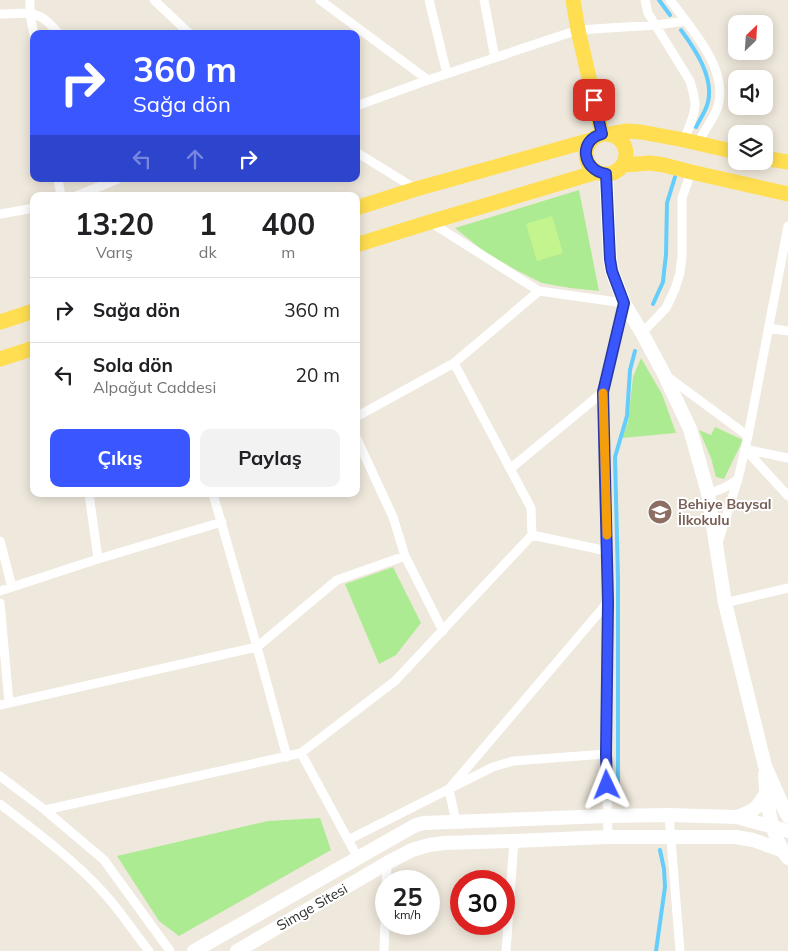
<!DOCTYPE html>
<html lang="tr">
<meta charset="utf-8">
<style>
body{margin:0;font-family:Mulish,sans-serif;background:#f2f2f2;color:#202124;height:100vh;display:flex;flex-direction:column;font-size:19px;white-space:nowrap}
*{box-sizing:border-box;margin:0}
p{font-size:16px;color:#757577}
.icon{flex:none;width:28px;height:28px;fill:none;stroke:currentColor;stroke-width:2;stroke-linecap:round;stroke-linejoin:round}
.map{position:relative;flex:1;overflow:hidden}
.panel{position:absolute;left:30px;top:192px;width:330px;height:305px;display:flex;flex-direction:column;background:#fff;border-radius:10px;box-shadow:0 2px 12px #0003}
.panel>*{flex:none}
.hud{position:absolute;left:30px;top:30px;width:330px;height:152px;border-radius:10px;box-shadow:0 2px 12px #0003;background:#3956ff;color:#fff;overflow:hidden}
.needle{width:32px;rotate:25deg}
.fabs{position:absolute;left:728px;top:15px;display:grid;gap:10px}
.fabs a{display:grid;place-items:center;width:45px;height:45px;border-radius:10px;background:#fff;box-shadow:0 2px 12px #0003;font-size:25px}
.speed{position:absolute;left:375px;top:870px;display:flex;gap:10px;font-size:25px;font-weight:700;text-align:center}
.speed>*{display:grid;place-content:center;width:65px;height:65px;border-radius:50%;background:#fff;box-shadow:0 2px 12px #0003;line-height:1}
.speed small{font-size:12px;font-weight:400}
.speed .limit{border:8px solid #d22;background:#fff;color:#111}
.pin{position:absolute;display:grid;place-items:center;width:42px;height:42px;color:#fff;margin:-21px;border-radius:10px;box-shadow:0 2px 8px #0006}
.me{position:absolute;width:55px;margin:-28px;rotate:358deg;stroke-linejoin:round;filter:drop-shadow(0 0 4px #0008)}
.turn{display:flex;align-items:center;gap:18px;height:105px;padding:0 20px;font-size:22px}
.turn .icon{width:65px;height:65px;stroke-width:2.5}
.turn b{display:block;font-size:35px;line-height:42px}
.lanes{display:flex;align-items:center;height:48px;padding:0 20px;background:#0003;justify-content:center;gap:25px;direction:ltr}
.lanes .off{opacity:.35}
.eta{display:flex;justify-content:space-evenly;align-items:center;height:85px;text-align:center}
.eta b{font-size:30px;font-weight:700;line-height:35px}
.button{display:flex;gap:10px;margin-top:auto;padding:10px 20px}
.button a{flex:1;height:58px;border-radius:10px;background:#3956ff;color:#fff;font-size:20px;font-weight:700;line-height:58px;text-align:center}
.button a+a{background:#f2f2f2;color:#202124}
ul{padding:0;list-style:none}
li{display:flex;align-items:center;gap:15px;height:65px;padding:0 20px;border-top:1px solid #e0e0e0}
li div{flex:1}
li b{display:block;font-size:19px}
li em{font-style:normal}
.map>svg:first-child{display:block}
.green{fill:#adeb93}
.pitch{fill:#c4f48e}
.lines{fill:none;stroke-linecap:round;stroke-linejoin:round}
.stream{stroke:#64cdfc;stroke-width:4}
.street{stroke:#fff;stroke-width:9}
.secondary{stroke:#fff;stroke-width:14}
.primary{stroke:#ffde51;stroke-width:15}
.route-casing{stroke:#2538a6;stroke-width:12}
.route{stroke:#3956ff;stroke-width:9}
.slow{stroke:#f59e0b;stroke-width:9}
.labels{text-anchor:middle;stroke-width:4;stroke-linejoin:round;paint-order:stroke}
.education-label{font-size:14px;font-weight:bold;fill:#785e54;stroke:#fff;text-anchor:start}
.street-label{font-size:14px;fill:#2c2c2c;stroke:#fff}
</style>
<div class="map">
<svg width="788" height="951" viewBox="0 0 788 951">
<rect width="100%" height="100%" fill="#efe8dc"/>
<path class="green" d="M579,190L599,291L570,288L542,283L516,270L486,253L455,228Z
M641,358L662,394L676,433L622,438L628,422L633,377Z
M715,427L743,440L724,479L716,477L711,458L699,430L711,435Z
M393,567L421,623L396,655L379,664L345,584Z
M320,818L331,850L179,936L159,921L117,856L268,821Z"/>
<path class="pitch" d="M552,216L563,253L537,261L526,224Z"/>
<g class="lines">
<path class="stream" d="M659,0L670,15
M681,30C695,49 714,77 708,102C706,111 700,119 696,127
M653,304L663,282L664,272L666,255L667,203L675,177
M618,798V579L615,457L627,416L630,370L635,351
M656,951L665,887L664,869L660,850"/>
<path class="street" d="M30,0V14L34,35
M154,0L190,34
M320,0L428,80
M429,0L447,74
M484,0L495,58
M645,0L648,13L690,81C692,88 695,97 695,105C695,116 688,129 684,140
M670,0C690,27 729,69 718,106C714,119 704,130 698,143
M0,14C13,14 29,11 41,17C48,21 54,28 59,34
M356,106L428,80L578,30L656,25L686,21
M356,152L416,189
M58,179L61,196
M76,196L118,179
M0,214L34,208
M430,222L539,291L624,303L603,392L608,602L606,754L608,837
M769,328L788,331
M642,333L666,308L675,289L680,273L682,256V198L691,172
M668,377L748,436
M356,417L454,363L539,291
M356,437L393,517L405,556L443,631
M745,449L788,496
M745,449L788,458
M510,469L603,392
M708,493C720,491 728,487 738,479
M89,494L98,559
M213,494L257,647L287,757
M532,535L607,551
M0,541L12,587
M718,543L738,479L748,436L788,226
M0,591L98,559L222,522
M0,603L9,703
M725,603L788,588
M0,705L257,647L337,580L405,556
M301,753L358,858
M0,776L45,810L104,860L170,951
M0,804C35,831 72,858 102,891C119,909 133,931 149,951
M45,810L301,753L395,681L532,535L531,508L454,363
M669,815L680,951
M456,822L449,789L493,767L513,761L606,754
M348,840L449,789L608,602
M384,951L387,863
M506,951L514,841"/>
<path class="secondary" d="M606,174L610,259L612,271L624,303L642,333L664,374L690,429L708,493L725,603L765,766L784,809L788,816
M765,774C766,800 771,838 788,858
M737,817C755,810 757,809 766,793
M194,951L407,830L416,825L424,823L607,816L669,815L737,817L788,831
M237,951L387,863L412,850L429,845L444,843L514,841L608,837H736L753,840L781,850"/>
<path class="primary" d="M573,0L578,30L602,134
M586 154a20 20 0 1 1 40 0a20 20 0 1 1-40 0Z
M610,134L627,131L641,132L684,140L736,152
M764,158L788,162
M624,165L650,163L664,165L691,172L788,194
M356,208L416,189L591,140
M356,245L430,222L597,172
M0,322L34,311
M0,359L34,348"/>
</g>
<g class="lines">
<defs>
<path id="route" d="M594,100L602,134C578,140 582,170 606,174L610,259L612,271L624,303L603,392L608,602L606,754L607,785"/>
</defs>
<use href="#route" class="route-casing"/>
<use href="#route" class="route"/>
<path class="slow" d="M603,393L607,535"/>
</g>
<defs>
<symbol id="school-disc" viewBox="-11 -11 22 22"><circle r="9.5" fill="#8d6e63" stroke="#fff"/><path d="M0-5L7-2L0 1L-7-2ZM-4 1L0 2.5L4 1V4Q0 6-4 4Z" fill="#fff"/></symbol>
</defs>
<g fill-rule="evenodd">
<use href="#school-disc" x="646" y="498" width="28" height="28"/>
</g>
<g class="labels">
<g class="education-label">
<text x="678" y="509">Behiye Baysal<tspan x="678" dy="16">İlkokulu</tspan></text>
</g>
<g class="street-label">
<text transform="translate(312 907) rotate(-30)" y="5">Simge Sitesi</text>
</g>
</g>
</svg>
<div class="fabs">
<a><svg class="needle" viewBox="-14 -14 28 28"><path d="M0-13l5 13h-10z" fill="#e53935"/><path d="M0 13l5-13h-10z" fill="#757577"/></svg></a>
<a><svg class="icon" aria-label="sound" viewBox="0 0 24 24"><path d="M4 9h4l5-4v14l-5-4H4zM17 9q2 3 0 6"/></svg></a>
<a><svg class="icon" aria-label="layers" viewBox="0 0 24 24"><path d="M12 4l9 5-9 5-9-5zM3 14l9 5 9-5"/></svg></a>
</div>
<div class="speed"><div>25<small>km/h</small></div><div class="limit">30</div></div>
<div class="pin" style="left:594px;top:100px;background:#d93025"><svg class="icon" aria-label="arrive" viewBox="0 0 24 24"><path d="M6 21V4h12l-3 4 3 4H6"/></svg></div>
<svg class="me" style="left:607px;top:785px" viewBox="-20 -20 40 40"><path d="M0-17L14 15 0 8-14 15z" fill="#3956ff" stroke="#fff" stroke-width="4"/></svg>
<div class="hud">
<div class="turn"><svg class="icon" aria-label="right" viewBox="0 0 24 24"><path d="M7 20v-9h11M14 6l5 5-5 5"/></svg><div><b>360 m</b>Sağa dön</div></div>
<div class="lanes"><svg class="icon off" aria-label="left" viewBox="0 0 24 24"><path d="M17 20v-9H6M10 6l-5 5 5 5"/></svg><svg class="icon off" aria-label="ahead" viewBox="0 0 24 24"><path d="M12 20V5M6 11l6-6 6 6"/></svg><svg class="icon" aria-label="right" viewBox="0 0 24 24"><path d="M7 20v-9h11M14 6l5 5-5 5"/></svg></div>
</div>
<section class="panel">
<div class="eta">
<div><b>13:20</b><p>Varış</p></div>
<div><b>1</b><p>dk</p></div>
<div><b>400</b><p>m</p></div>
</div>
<ul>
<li><svg class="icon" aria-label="right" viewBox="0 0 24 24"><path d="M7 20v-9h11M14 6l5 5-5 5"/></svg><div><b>Sağa dön</b></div><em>360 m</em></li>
<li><svg class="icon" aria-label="left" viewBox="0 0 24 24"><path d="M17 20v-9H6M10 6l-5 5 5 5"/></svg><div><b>Sola dön</b><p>Alpağut Caddesi</p></div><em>20 m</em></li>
</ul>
<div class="button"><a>Çıkış</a><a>Paylaş</a></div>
</section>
</div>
